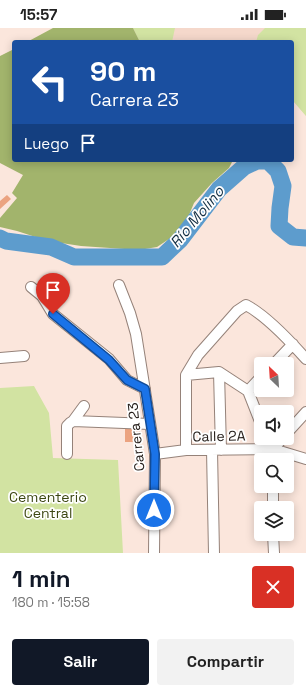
<!DOCTYPE html>
<html lang="es">
<meta charset="utf-8">
<style>
body{margin:0;font-family:"Space Grotesk",sans-serif;background:#f2f2f2;color:#222;height:100vh;display:flex;flex-direction:column;font-size:15px;white-space:nowrap}
*{box-sizing:border-box;margin:0}
p{font-size:13px;color:#767676}
.icon{flex:none;width:22px;height:22px;fill:none;stroke:currentColor;stroke-width:2;stroke-linecap:round;stroke-linejoin:round}
.map{position:relative;height:525px;overflow:hidden}
.side{display:flex;flex-direction:column;background:#fff;flex:1}
.side>*{flex:none}
.top-card{position:absolute;left:12px;top:12px;width:282px;height:122px;border-radius:4px;box-shadow:0 2px 10px #0003;background:#1a4fa0;color:#fff;overflow:hidden}
.needle{width:26px;rotate:335deg}
.buttons{position:absolute;left:254px;top:329px;display:grid;gap:8px}
.buttons a{display:grid;place-items:center;width:40px;height:40px;border-radius:4px;background:#fff;box-shadow:0 2px 10px #0003;font-size:20px}
.pin{position:absolute;display:grid;place-items:center;width:34px;height:34px;color:#fff;margin:-41px -17px;border-radius:50% 50% 50% 0;rotate:-45deg;box-shadow:0 0 4px #0007}
.pin .icon{rotate:45deg}
.me{position:absolute;width:44px;margin:-22px;rotate:0deg;stroke-linejoin:round;filter:drop-shadow(0 0 3px #0008)}
.turn{display:flex;align-items:center;gap:14px;height:84px;padding:0 12px;font-size:18px}
.turn .icon{width:52px;height:52px;stroke-width:2.5}
.turn b{display:block;font-size:28px;line-height:34px}
.then{display:flex;align-items:center;height:38px;padding:0 12px;background:#0003;gap:8px;font-size:15px}
.round{display:grid;place-items:center;flex:none;width:42px;height:42px;border-radius:4px;background:#f2f2f2}
.head{display:flex;align-items:center;justify-content:space-between;height:68px;padding:0 12px}
h1{font-size:24px;font-weight:700;line-height:30px;color:#111827}
.cta{display:flex;gap:8px;margin-top:auto;padding:8px 12px}
.cta a{flex:1;height:46px;border-radius:4px;background:#111827;color:#fff;font-size:16px;font-weight:700;line-height:46px;text-align:center}
.cta a+a{background:#f2f2f2;color:#222}
.status{display:flex;justify-content:space-between;align-items:center;height:28px;padding:0 20px;background:#fff;direction:ltr}
.status svg{height:11px;fill:currentColor}
.map>svg:first-child{display:block}
.built{fill:#f5d8cb}
.green{fill:#d2e3a2}
.forest{fill:#a2b46c}
.lines{fill:none;stroke-linecap:round;stroke-linejoin:round}
.river{stroke:#5d9ccd;stroke-width:17}
.building{fill:#eba380}
.minor-casing{stroke:#958279;stroke-width:12}
.minor{stroke:#fff;stroke-width:10}
.route-casing{stroke:#114b97;stroke-width:10}
.route{stroke:#1a73e8;stroke-width:7}
.labels{text-anchor:middle;stroke-width:3.5;stroke-linejoin:round;paint-order:stroke}
.street-label{font-size:14px;fill:#27201c;stroke:#fff}
.park-label{font-size:14px;fill:#3c4712;stroke:#fff}
.water-label{font-size:15px;font-style:italic;fill:#122e43;stroke:#fff}
</style>
<div class="status"><b>15:57</b><svg viewBox="0 0 49 12"><path d="M0 12V9h3v3zM5 12V6h3v6zM10 12V3h3v9zM15 12V0h3v12zM26 1h20v11H26zM47 4h2v5h-2z"/></svg></div>
<div class="map">
<svg width="306" height="525" viewBox="0 0 306 525">
<rect width="100%" height="100%" fill="#fbe6dc"/>
<path class="built" d="M133,0H306V88L294,74L292,75V14H140Z"/>
<path class="green" d="M133,0H175L172,14H140Z
M265,0H306V88L294,74L292,75V14H256L258,7Z
M34,358L49,385L53,430L118,432L123,525H0V360Z"/>
<path class="forest" d="M53,0H133L140,14H27Z
M14,21V132H233L229,140L212,155L194,175L186,194L175,207L157,219L139,222L81,218L48,213L17,203L0,199V190L17,170L12,165L23,147L0,135V28Z"/>
<g class="lines">
<path class="river" d="M0,210L6,213L51,219L74,229H162L180,212L219,161L244,139L257,133H268L278,143L283,158L280,180L279,198L293,209L306,210"/>
</g>
<path class="building" d="M7,167L11,171L0,181V173Z
M125,397H140V414H125Z"/>
<g class="lines">
<defs>
<path id="minor" d="M119,257L130,285L136,306L155,426L154,525
M31,259L42,268L53,286L109,331L127,352L145,361
M0,330L24,328
M274,336L293,316
M219,344L221,422
M186,347L219,344L248,363L261,396
M248,363L261,349
M73,393L84,378
M287,405L306,384
M264,410L266,421
M186,422V347L198,327L237,283L246,277C267,288 290,313 306,331
M212,422L214,525
M67,426V398L70,395L73,393L150,396
M155,426L186,422L273,421L306,431
M273,432V421L283,410
M273,458V480
M273,506L274,525"/>
</defs>
<use href="#minor" class="minor-casing"/>
<use href="#minor" class="minor"/>
</g>
<g class="lines">
<defs>
<path id="route" d="M53,286L109,332L127,352L145,361L155,426L154,482"/>
</defs>
<use href="#route" class="route-casing"/>
<use href="#route" class="route"/>
</g>
<g class="labels">
<g class="street-label">
<text transform="translate(219 408) rotate(-1)" y="5">Calle 2A</text>
<text transform="translate(136 409) rotate(-96)" y="5">Carrera 23</text>
</g>
<g class="park-label">
<text x="48" y="474">Cementerio<tspan x="48" dy="16">Central</tspan></text>
</g>
<g class="water-label">
<text transform="translate(197 189) rotate(-50)" y="5">Río Molino</text>
</g>
</g>
</svg>
<div class="buttons">
<a><svg class="needle" viewBox="-14 -14 28 28"><path d="M0-13l5 13h-10z" fill="#e53935"/><path d="M0 13l5-13h-10z" fill="#767676"/></svg></a>
<a><svg class="icon" aria-label="sound" viewBox="0 0 24 24"><path d="M4 9h4l5-4v14l-5-4H4zM17 9q2 3 0 6"/></svg></a>
<a><svg class="icon" aria-label="search" viewBox="0 0 24 24"><circle cx="10" cy="10" r="6"/><path d="M15 15l6 6"/></svg></a>
<a><svg class="icon" aria-label="layers" viewBox="0 0 24 24"><path d="M12 4l9 5-9 5-9-5zM3 14l9 5 9-5"/></svg></a>
</div>
<div class="pin" style="left:53px;top:286px;background:#d93025"><svg class="icon" aria-label="arrive" viewBox="0 0 24 24"><path d="M6 21V4h12l-3 4 3 4H6"/></svg></div>
<svg class="me" style="left:154px;top:482px" viewBox="-20 -20 40 40"><circle r="17" fill="#1a73e8" stroke="#fff" stroke-width="3"/><path d="M0-11L8 9 0 5-8 9z" fill="#fff"/></svg>
<div class="top-card">
<div class="turn"><svg class="icon" aria-label="left" viewBox="0 0 24 24"><path d="M17 20v-9H6M10 6l-5 5 5 5"/></svg><div><b>90 m</b>Carrera 23</div></div>
<div class="then">Luego<svg class="icon" aria-label="arrive" viewBox="0 0 24 24"><path d="M6 21V4h12l-3 4 3 4H6"/></svg></div>
</div>
</div>
<section class="side">
<div class="head"><div><h1>1 min</h1><p>180 m · 15:58</p></div><a class="round" style="background:#d93025;color:#fff"><svg class="icon" aria-label="close" viewBox="0 0 24 24"><path d="M6 6l12 12M18 6L6 18"/></svg></a></div>
<div class="cta"><a>Salir</a><a>Compartir</a></div>
</section>
